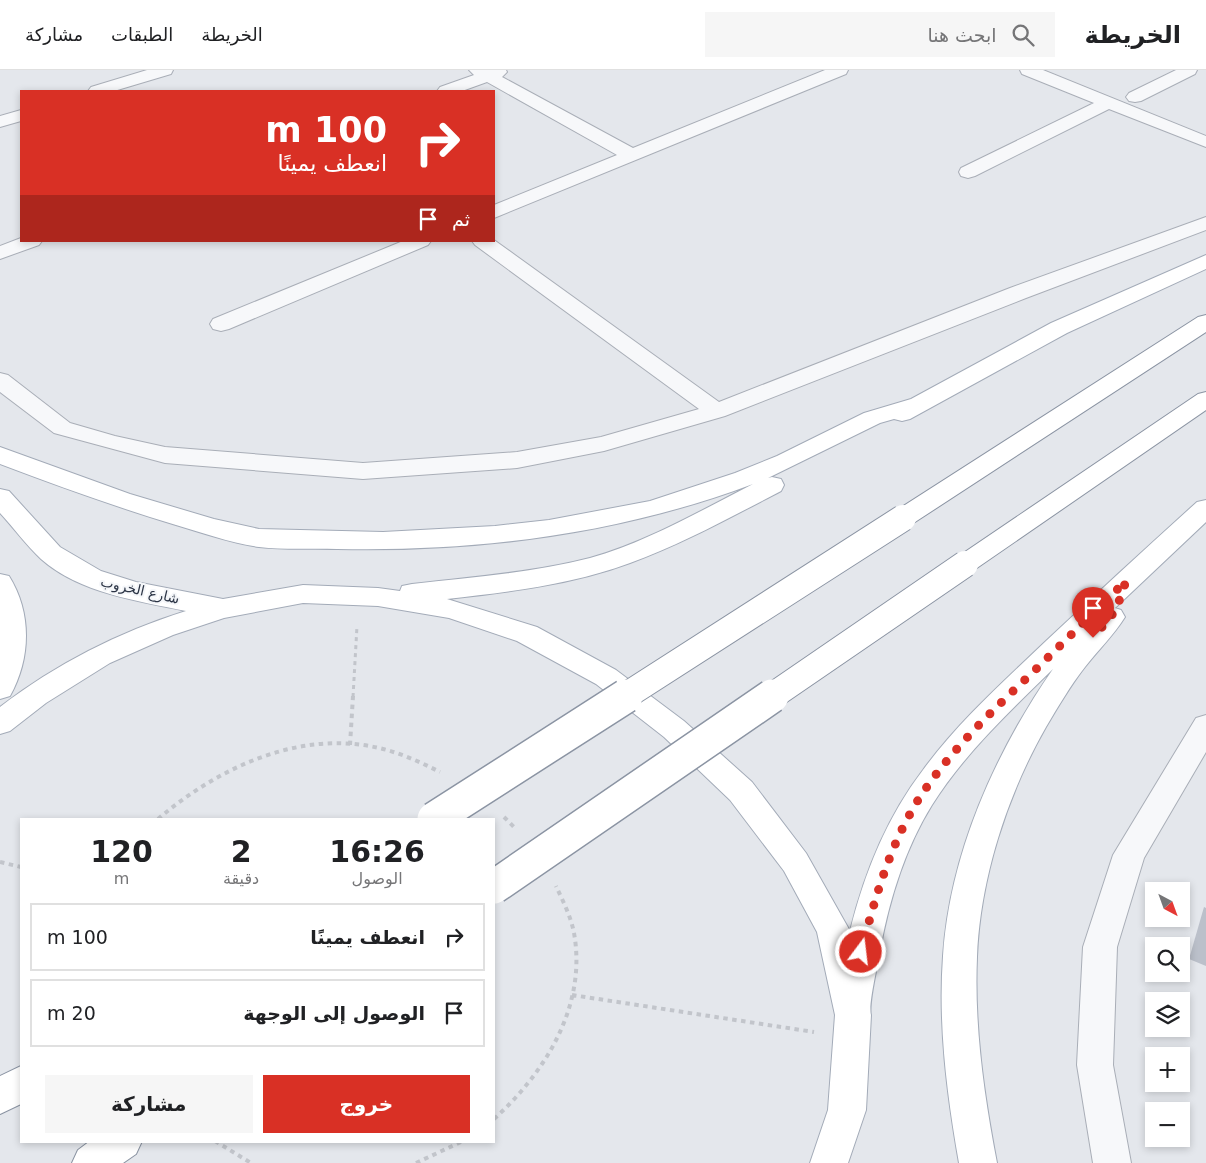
<!DOCTYPE html>
<html lang="ar">
<meta charset="utf-8">
<style>
body{margin:0;font-family:"DejaVu Sans",Vazirmatn,sans-serif;background:#f6f6f6;color:#202124;direction:rtl;height:100vh;display:flex;flex-direction:column;font-size:19px;white-space:nowrap}
*{box-sizing:border-box;margin:0}
p{font-size:16px;color:#757577}
.icon{flex:none;width:28px;height:28px;fill:none;stroke:currentColor;stroke-width:2;stroke-linecap:round;stroke-linejoin:round}
.map{position:relative;flex:1;overflow:hidden;direction:ltr}
.sheet{position:absolute;left:20px;top:748px;width:475px;height:325px;display:flex;flex-direction:column;background:#fff;border-radius:0px;box-shadow:0 2px 8px #0003;direction:rtl}
.sheet>*{flex:none}
.top-card{position:absolute;left:20px;top:20px;width:475px;height:152px;border-radius:0px;box-shadow:0 2px 8px #0003;direction:rtl;background:#d93025;color:#fff;overflow:hidden}
.needle{width:32px;rotate:139deg}
.tools{position:absolute;left:1145px;top:812px;display:grid;gap:10px}
.tools a{display:grid;place-items:center;width:45px;height:45px;border-radius:0px;background:#fff;box-shadow:0 2px 8px #0003;font-size:25px}
.pin{position:absolute;display:grid;place-items:center;width:42px;height:42px;color:#fff;margin:-51px -21px;border-radius:50% 50% 50% 0;rotate:-45deg;box-shadow:0 0 5px #0007}
.pin .icon{rotate:45deg}
.me{position:absolute;width:55px;margin:-28px;rotate:15deg;stroke-linejoin:round;filter:drop-shadow(0 0 4px #0008)}
.turn{display:flex;align-items:center;gap:18px;height:105px;padding:0 25px;font-size:22px}
.turn .icon{width:65px;height:65px;stroke-width:2.5}
.turn b{display:block;font-size:35px;line-height:42px}
.then{display:flex;align-items:center;height:48px;padding:0 25px;background:#0003;gap:10px;font-size:19px}
.eta{display:flex;justify-content:space-evenly;align-items:center;height:85px;text-align:center}
.eta b{font-size:30px;font-weight:600;line-height:35px}
.button{display:flex;gap:10px;margin-top:auto;padding:10px 25px}
.button a{flex:1;height:58px;border-radius:0px;background:#d93025;color:#fff;font-size:20px;font-weight:600;line-height:58px;text-align:center}
.button a+a{background:#f6f6f6;color:#202124}
ul{padding:0;list-style:none}
li{display:flex;align-items:center;gap:15px;height:68px;margin:0 10px 8px;padding:0 15px;border:2px solid #e0e0e0;border-radius:0px}
li div{flex:1}
li b{display:block;font-size:19px}
li em{font-style:normal}
header{display:flex;align-items:center;gap:30px;box-sizing:border-box;height:70px;padding:0 25px;background:#fff;border-bottom:1px solid #e0e0e0}
header strong{font-size:24px}
nav{display:flex;gap:28px;margin-inline-start:auto;font-size:18px}
.search{width:350px;height:45px;background:#f6f6f6;display:flex;align-items:center;gap:12px;box-sizing:border-box;padding:0 18px;border-radius:0px;color:#757577;font-size:19px}
.map>svg:first-child{display:block}
.building{fill:#bbc0ca}
.lines{fill:none;stroke-linecap:round;stroke-linejoin:round}
.minor-casing{stroke:#a9aeb7;stroke-width:2}
.major-casing{stroke:#a3abb8;stroke-width:2}
.highway-casing{stroke:#8b94a3;stroke-width:2}
.path-far1{stroke:#c2c5cb;stroke-width:3;stroke-dasharray:4 4;stroke-linecap:butt}
.path{stroke:#c2c5cb;stroke-width:4;stroke-dasharray:4.5 4.5;stroke-linecap:butt}
.minor{fill:#f7f8fa;fill-rule:evenodd}
.major{fill:#fff;fill-rule:evenodd}
.highway{fill:#fff;fill-rule:evenodd}
.highway-bridge-far1-casing{stroke:#8b94a3;stroke-width:28;stroke-linecap:butt}
.highway-bridge-casing{stroke:#8b94a3;stroke-width:36;stroke-linecap:butt}
.highway-bridge-far1{stroke:#fff;stroke-width:26}
.highway-bridge{stroke:#fff;stroke-width:33}
.route{stroke:#d93025;stroke-width:9;stroke-dasharray:0 16.2}
.labels{text-anchor:middle;stroke-width:4;stroke-linejoin:round;paint-order:stroke}
.street-label{font-size:14px;fill:#2b3445;stroke:#f4f6f9}
</style>
<header>
<strong>الخريطة</strong>
<div class="search"><svg class="icon" aria-label="search" viewBox="0 0 24 24"><circle cx="10" cy="10" r="6"/><path d="M15 15l6 6"/></svg>ابحث هنا</div>
<nav><a>الخريطة</a><a>الطبقات</a><a>مشاركة</a></nav>
</header>
<div class="map">
<svg width="1206" height="1093" viewBox="0 0 1206 1093">
<rect width="100%" height="100%" fill="#e4e7ec"/>
<path class="building" d="M1204,837L1206,838V896L1189,889Z"/>
<g class="lines">
<defs>
<path id="minor" d="M147,0H173L171,4L114,21H88L91,17Z
M469,0H506L507,2L502,7L633,78L825,0H848L846,4L494,148V135L617,85L487,12L462,21H437L440,17L474,5Z
M1020,0H1043L1206,66V77L1109,39L975,106L968,108L961,106L959,102L961,98L1094,33L1022,4Z
M1176,0H1197L1195,4L1141,31L1135,32L1129,31L1126,27L1129,23Z
M21,40V51L0,57V46Z
M1206,147V160L1026,228L725,346L604,381L517,398L363,409L165,393L54,363L0,322V303L8,305L70,353L115,366L165,377L363,393L517,382L601,367L699,339L475,175L472,171L494,170L719,332L1010,218Z
M21,168V171H42L39,175L0,189V176Z
M403,171H431L428,175L229,259L221,261L213,259L210,254L213,249Z
M1206,645V682L1144,788L1117,877L1113,995L1131,1093H1093L1077,995L1083,877L1113,785L1196,648Z"/>
<path id="major" d="M1206,185V199L1067,263L910,349L902,351L894,349L880,353L768,408L772,407L781,409L784,415L781,421C731,447 682,474 630,493C571,515 508,522 447,529L537,557L616,600L684,651L752,712L806,783L850,861C864,804 887,747 923,700C958,652 1003,612 1046,571C1096,524 1146,478 1197,432L1206,430V452L1115,538L1121,540L1125,547C1114,565 1098,580 1085,597C1070,616 1058,637 1046,657C1007,725 980,809 977,887C974,956 984,1025 997,1093H959C947,1025 938,955 943,886C950,783 995,683 1053,599C1010,641 964,684 932,735C904,780 888,834 879,886C877,899 868,935 871,945L866,1040L848,1093H810L828,1040L835,945L817,862L784,801L730,730L664,667L596,614L517,571L449,548L378,536L303,533L224,548L173,565L110,593L46,633L10,661L0,664V637C56,594 119,562 186,541C138,531 79,523 41,489C26,475 14,458 0,443V419L9,421L60,477L101,501L136,512L223,529L303,515L378,518L400,521L402,516L412,514C471,507 532,503 590,488C647,472 700,441 753,414C620,464 478,482 337,479C311,478 284,480 259,477C231,473 203,463 176,455C116,437 58,416 0,394V377L130,424L214,449L259,459L383,462L495,456L549,450L650,431L735,403L777,386L864,343L911,329L1051,253Z
M0,504L9,506C32,543 31,588 10,626L0,629Z"/>
<path id="highway" d="M1206,245V262L912,454L903,456L894,454L890,448L894,442L1198,247Z
M1206,322V340L974,500L965,503L956,500L952,494L956,488L1198,324Z
M21,996V1034L0,1044V1006Z
M90,1071H142L136,1084L123,1093H72L78,1080Z"/>
</defs>
<use href="#minor" class="minor-casing"/>
<use href="#major" class="major-casing"/>
<use href="#highway" class="highway-casing"/>
<path class="path-far1" d="M353,627L357,556"/>
<path class="path" d="M350,675L353,626
M504,747L515,758
M158,749C219,697 302,658 383,679C403,684 422,693 440,702
M0,792L21,797
M572,925L814,962
M494,1049C546,1002 587,935 574,863C571,847 563,831 556,816
M215,1071L251,1093
M416,1093L463,1071"/>
<use href="#minor" class="minor"/>
<use href="#major" class="major"/>
<use href="#highway" class="highway"/>
<defs>
<path id="highway-bridge-far1" d="M624,627L903,448
M771,627L965,494"/>
<path id="highway-bridge" d="M434,749L626,626
M494,817L772,626"/>
</defs>
<use href="#highway-bridge-far1" class="highway-bridge-far1-casing"/>
<use href="#highway-bridge" class="highway-bridge-casing"/>
<use href="#highway-bridge-far1" class="highway-bridge-far1"/>
<use href="#highway-bridge" class="highway-bridge"/>
</g>
<g class="lines">
<path class="route" d="M861,882C875,828 890,774 920,727C951,680 991,642 1031,604C1063,573 1094,542 1126,511L1116,540L1093,568"/>
</g>
<g class="labels">
<g class="street-label">
<text transform="translate(140 520) rotate(13)" y="5">شارع الخروب</text>
</g>
</g>
</svg>
<div class="tools">
<a><svg class="needle" viewBox="-14 -14 28 28"><path d="M0-13l5 13h-10z" fill="#e53935"/><path d="M0 13l5-13h-10z" fill="#757577"/></svg></a>
<a><svg class="icon" aria-label="search" viewBox="0 0 24 24"><circle cx="10" cy="10" r="6"/><path d="M15 15l6 6"/></svg></a>
<a><svg class="icon" aria-label="layers" viewBox="0 0 24 24"><path d="M12 4l9 5-9 5-9-5zM3 14l9 5 9-5"/></svg></a>
<a>+</a>
<a>−</a>
</div>
<div class="pin" style="left:1093px;top:568px;background:#d93025"><svg class="icon" aria-label="arrive" viewBox="0 0 24 24"><path d="M6 21V4h12l-3 4 3 4H6"/></svg></div>
<svg class="me" style="left:861px;top:882px" viewBox="-20 -20 40 40"><circle r="17" fill="#d93025" stroke="#fff" stroke-width="3"/><path d="M0-11L8 9 0 5-8 9z" fill="#fff"/></svg>
<div class="top-card">
<div class="turn"><svg class="icon" aria-label="right" viewBox="0 0 24 24"><path d="M7 20v-9h11M14 6l5 5-5 5"/></svg><div><b>100 m</b>انعطف يمينًا</div></div>
<div class="then">ثم<svg class="icon" aria-label="arrive" viewBox="0 0 24 24"><path d="M6 21V4h12l-3 4 3 4H6"/></svg></div>
</div>
<section class="sheet">
<div class="eta">
<div><b>16:26</b><p>الوصول</p></div>
<div><b>2</b><p>دقيقة</p></div>
<div><b>120</b><p>m</p></div>
</div>
<ul>
<li><svg class="icon" aria-label="right" viewBox="0 0 24 24"><path d="M7 20v-9h11M14 6l5 5-5 5"/></svg><div><b>انعطف يمينًا</b></div><em>100 m</em></li>
<li><svg class="icon" aria-label="arrive" viewBox="0 0 24 24"><path d="M6 21V4h12l-3 4 3 4H6"/></svg><div><b>الوصول إلى الوجهة</b></div><em>20 m</em></li>
</ul>
<div class="button"><a>خروج</a><a>مشاركة</a></div>
</section>
</div>
